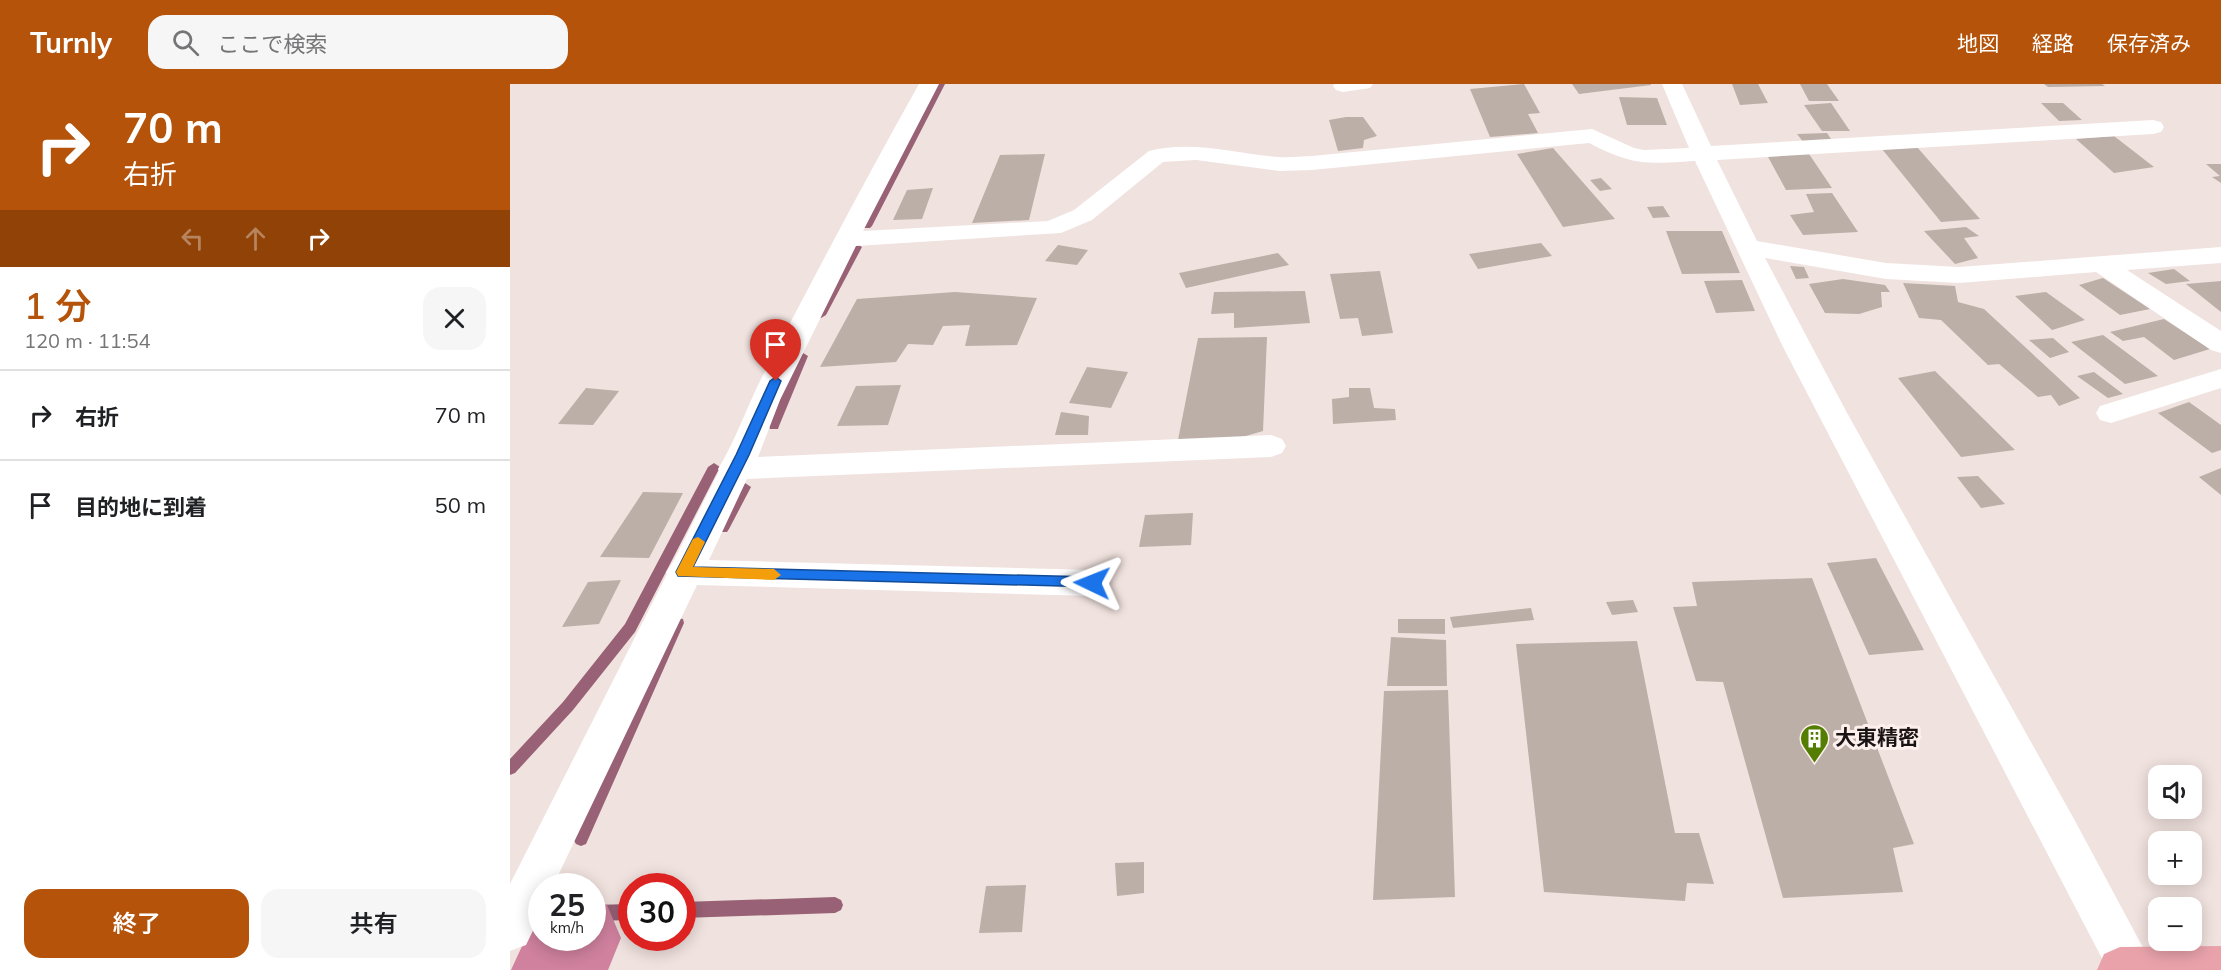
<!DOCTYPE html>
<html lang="ja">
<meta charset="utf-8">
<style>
body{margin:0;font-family:Mulish,"Noto Sans JP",sans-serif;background:#f6f6f6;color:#202124;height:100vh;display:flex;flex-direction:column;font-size:22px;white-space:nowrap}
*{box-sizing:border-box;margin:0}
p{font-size:20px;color:#757577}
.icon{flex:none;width:33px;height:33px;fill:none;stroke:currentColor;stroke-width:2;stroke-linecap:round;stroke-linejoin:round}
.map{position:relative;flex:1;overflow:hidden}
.details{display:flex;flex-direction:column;background:#fff;width:510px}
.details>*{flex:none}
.banner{background:#b45309;color:#fff;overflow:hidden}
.buttons{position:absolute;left:1638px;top:681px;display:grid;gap:12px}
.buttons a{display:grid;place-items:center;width:54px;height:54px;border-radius:12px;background:#fff;box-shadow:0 3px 15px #0003;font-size:30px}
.speed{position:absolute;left:18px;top:789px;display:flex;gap:12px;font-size:30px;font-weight:700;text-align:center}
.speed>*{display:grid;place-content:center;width:78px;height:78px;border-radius:50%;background:#fff;box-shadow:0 3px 15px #0003;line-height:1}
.speed small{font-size:15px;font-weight:400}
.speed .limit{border:9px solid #d22;background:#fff;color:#111}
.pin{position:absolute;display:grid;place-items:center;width:51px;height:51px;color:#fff;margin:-62px -26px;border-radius:50% 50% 50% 0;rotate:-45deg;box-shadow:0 0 6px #0007}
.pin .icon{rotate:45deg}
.me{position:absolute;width:66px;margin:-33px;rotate:272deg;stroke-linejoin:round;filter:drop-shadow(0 0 4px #0008)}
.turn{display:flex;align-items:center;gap:21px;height:126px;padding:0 24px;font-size:27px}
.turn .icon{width:78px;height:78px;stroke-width:2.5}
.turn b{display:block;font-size:42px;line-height:51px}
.lanes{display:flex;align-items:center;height:57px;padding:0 24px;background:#0003;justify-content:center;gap:30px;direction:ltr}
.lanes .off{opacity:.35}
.round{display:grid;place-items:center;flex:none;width:63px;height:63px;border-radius:18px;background:#f6f6f6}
.overview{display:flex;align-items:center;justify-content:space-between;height:102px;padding:0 24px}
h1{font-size:36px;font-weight:600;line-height:45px;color:#b45309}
.primary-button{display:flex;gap:12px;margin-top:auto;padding:12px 24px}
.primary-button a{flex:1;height:69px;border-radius:18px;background:#b45309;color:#fff;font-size:24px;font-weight:600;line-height:69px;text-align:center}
.primary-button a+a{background:#f6f6f6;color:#202124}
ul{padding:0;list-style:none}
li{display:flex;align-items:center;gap:18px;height:90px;padding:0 24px;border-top:2px solid #e0e0e0}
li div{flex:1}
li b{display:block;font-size:22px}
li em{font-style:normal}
header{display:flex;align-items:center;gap:36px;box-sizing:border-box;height:84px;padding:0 30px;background:#b45309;color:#fff}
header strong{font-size:28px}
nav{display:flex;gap:33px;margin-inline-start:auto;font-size:21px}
.search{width:420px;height:54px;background:#f6f6f6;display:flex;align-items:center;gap:15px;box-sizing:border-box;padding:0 21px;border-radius:18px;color:#757577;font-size:22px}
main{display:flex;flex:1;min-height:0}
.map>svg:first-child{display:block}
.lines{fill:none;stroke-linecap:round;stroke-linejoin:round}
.stream{fill:#996175;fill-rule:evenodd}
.river{fill:#cf819e;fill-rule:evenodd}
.building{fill:#bbafa8}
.minor{fill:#fff;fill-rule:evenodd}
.major{fill:#e9a2aa;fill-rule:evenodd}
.route{fill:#1a73e8;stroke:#114b97;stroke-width:1.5}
.slow{fill:#f59e0b}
.labels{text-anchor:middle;stroke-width:6;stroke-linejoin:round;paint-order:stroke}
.poi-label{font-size:21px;font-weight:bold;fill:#1a1514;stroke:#fdefeb;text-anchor:start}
</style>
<header>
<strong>Turnly</strong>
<div class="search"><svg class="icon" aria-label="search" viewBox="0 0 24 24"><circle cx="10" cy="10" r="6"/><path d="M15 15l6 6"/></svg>ここで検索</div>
<nav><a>地図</a><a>経路</a><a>保存済み</a></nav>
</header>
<main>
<section class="details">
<div class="banner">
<div class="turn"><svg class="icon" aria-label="right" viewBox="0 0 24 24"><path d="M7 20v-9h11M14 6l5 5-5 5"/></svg><div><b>70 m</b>右折</div></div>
<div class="lanes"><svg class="icon off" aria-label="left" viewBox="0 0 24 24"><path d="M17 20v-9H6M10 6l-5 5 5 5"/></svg><svg class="icon off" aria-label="ahead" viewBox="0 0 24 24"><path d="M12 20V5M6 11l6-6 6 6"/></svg><svg class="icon" aria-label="right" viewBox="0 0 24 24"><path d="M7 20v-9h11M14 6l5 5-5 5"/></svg></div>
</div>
<div class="overview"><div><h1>1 分</h1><p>120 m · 11:54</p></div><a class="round"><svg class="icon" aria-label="close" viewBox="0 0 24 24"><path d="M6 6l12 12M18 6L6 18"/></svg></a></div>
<ul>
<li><svg class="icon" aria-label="right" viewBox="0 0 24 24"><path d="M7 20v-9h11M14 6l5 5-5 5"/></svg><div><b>右折</b></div><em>70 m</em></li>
<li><svg class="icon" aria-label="arrive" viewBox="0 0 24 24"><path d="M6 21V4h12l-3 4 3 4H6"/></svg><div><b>目的地に到着</b></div><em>50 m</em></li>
</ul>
<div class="primary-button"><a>終了</a><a>共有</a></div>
</section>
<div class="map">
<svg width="1711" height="886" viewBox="0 0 1711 886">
<rect width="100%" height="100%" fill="#f0e2de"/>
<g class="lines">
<path class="stream" d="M427,0H435L362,142L360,144H354L352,142Z
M347,160L352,163L316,231L311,234L307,233L306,231L342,163Z
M293,269L298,272L269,342L268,345H260L259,342L288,272Z
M204,379L210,383L125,548L63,626L5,689L0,691V675L53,618L115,540L198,383Z
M235,399L241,403L219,445L217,448H209L207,445L229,403Z
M168,534L173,535L174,539L76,760L71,762L66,760L63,755L66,750L162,539L163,535Z
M325,813L331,816L333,821L331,826L325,829L172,834V818Z
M122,820V836L82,837V821Z"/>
<path class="river" d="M82,815L97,821L111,854L98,886H1L31,821L32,854H82Z"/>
</g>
<path class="building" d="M1014,0L1030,29L1018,30L1028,49L980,53L960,5Z
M1062,0H1141V1L1069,10Z
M1222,0H1248L1258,19L1230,21Z
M1290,0H1317L1329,17H1299Z
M1534,0H1592L1595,2L1538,3Z
M1109,13L1147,14L1157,41H1117Z
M1321,19L1340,47H1312L1294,21Z
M1531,19H1553L1572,36L1549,37Z
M836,33H853L867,52L854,56L853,64L828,67L819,36Z
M1317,49L1323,58L1294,59L1287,50Z
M1604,52L1644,83L1604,89L1566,55Z
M1407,63L1470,135L1431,138L1372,65Z
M1043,64L1105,135L1053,143L1007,70Z
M535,70L519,136L462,139L490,71Z
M1299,70L1322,104L1276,106L1257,71Z
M1696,80H1711V99L1702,93L1710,92Z
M1091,94L1102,105L1090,107L1080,96Z
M423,104L412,135L383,136L397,106Z
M1322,109L1348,148L1293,151L1280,131L1304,128L1296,110Z
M1153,122L1160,133L1143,134L1137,123Z
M1456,143L1469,152L1454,154L1468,174L1445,180L1414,147Z
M1156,147H1212L1230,189L1172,190Z
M1031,159L1042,172L968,185L959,170Z
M548,161L578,166L567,181L535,177Z
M768,169L779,181L676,204L669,189Z
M1280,182L1294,183L1299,194L1286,195Z
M1664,185L1680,197L1656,200L1638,189Z
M870,187L883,249L852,252L848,234L830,235L820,190Z
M1593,194L1640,225L1610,231L1569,201Z
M1333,195L1375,201L1380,208H1371L1372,223L1349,230L1315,229L1299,200Z
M1232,196L1245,227L1206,229L1194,197Z
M1711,197V228L1676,200Z
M1393,199L1445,202L1448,218L1474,225L1570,314L1549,322L1541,311L1528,313L1489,280L1478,281L1431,236L1409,234Z
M795,207L800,239L724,244V229L701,230L704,208Z
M445,208L527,214L507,261L455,262L460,241L433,242L423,261L398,260L386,278L310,283L347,215Z
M1536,208L1575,236L1542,246L1505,212Z
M1654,235L1700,265L1664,276L1634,253L1613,257L1600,248Z
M1593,251L1648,292L1615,300L1561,258Z
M757,253L753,347L722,356H668L688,254Z
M1543,254L1559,268L1540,274L1519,256Z
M577,283L618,288L601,324L559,319Z
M1425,287L1505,366L1451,373L1388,294Z
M1584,288L1613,310L1598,314L1567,292Z
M391,301L378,341L327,342L346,302Z
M76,304L109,307L83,341L48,340Z
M839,304H860L864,324L885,325L886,336L823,340L822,315L839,313Z
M1679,318L1711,341V366L1702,369L1648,329Z
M551,328L579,332L578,351H545Z
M1711,384V411L1689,393Z
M1468,392L1495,420L1471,424L1447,393Z
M133,408L173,409L139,474L90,473Z
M683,429L681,461L629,463L635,431Z
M1366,474L1414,566L1359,571L1317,479Z
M1302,494L1404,760L1383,764L1393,808L1273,814L1213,598L1186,597L1163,523L1187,522L1182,498Z
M111,496L89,540L52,543L78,498Z
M1123,516L1128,528L1102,531L1096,518Z
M1021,524L1024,536L943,544L940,533Z
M888,535H935V550L888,549Z
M881,553L936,556L937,602H877Z
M1127,557L1165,749H1189L1204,800L1177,799L1175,817L1034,808L1006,560Z
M938,606L945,813L863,816L874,607Z
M634,778V809L607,812L605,779Z
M516,801L512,848L469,849L476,802Z"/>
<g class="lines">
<path class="minor" d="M409,0H429L353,147L538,137L564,126L639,67C683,56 725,70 769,73C780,74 791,72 802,72L1082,45L1124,64L1134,66L1179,64L1152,0H1172L1201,62L1643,36L1651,38L1654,43L1651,48L1643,50L1207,76L1247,157L1376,179L1449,183L1711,163V179L1617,186L1711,247V269L1701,266L1586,188L1449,199L1376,195L1255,174L1336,327L1564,735L1645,886H1598L1273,263L1185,77C1135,80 1124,82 1079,59L802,86L770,87L686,76L653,78L582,136L551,149L346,162L270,316L248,373L761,351L772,355L776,362L772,369L761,373L237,395L199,476L582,486L594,490L599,499L594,508L582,512L187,501L43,802H32V828L16,861L0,867V800L157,490L156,488L163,478L209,387L208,385C226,356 237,322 253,291C304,193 355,96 409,0Z
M824,0H863L860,4L833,8L826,6L823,2Z
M1711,285V304L1601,339L1590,336L1586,329L1590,322Z"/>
<path class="major" d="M1711,862V886H1587L1594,870L1610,863Z"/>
</g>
<path class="route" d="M266,293L271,297L239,371L183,483L582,493L589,499L587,503L168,492L166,488L226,371L260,297Z"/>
<path class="slow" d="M188,453L195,458L183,483L264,485L271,491L264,496L168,492L166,488L183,455Z"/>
<defs>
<symbol id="building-pin" viewBox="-11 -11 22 30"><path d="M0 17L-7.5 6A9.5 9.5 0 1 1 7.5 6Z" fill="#537e01" stroke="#fdefeb"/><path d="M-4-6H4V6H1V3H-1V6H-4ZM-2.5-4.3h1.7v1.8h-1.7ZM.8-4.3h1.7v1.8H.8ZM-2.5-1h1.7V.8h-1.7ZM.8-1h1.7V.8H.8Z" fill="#fff"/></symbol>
</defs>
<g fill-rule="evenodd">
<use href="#building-pin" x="1288" y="638" width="33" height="45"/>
</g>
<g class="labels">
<g class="poi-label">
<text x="1325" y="661">大東精密</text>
</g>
</g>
</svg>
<div class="buttons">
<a><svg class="icon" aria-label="sound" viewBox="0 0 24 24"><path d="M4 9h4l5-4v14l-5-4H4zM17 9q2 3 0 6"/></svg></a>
<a>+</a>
<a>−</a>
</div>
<div class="speed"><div>25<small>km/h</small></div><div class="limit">30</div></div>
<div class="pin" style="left:266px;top:297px;background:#d93025"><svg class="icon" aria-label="arrive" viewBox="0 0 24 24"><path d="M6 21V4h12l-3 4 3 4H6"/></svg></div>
<svg class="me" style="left:582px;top:499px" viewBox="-20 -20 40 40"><path d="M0-17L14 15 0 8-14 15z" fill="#1a73e8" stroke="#fff" stroke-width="4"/></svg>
</div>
</main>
